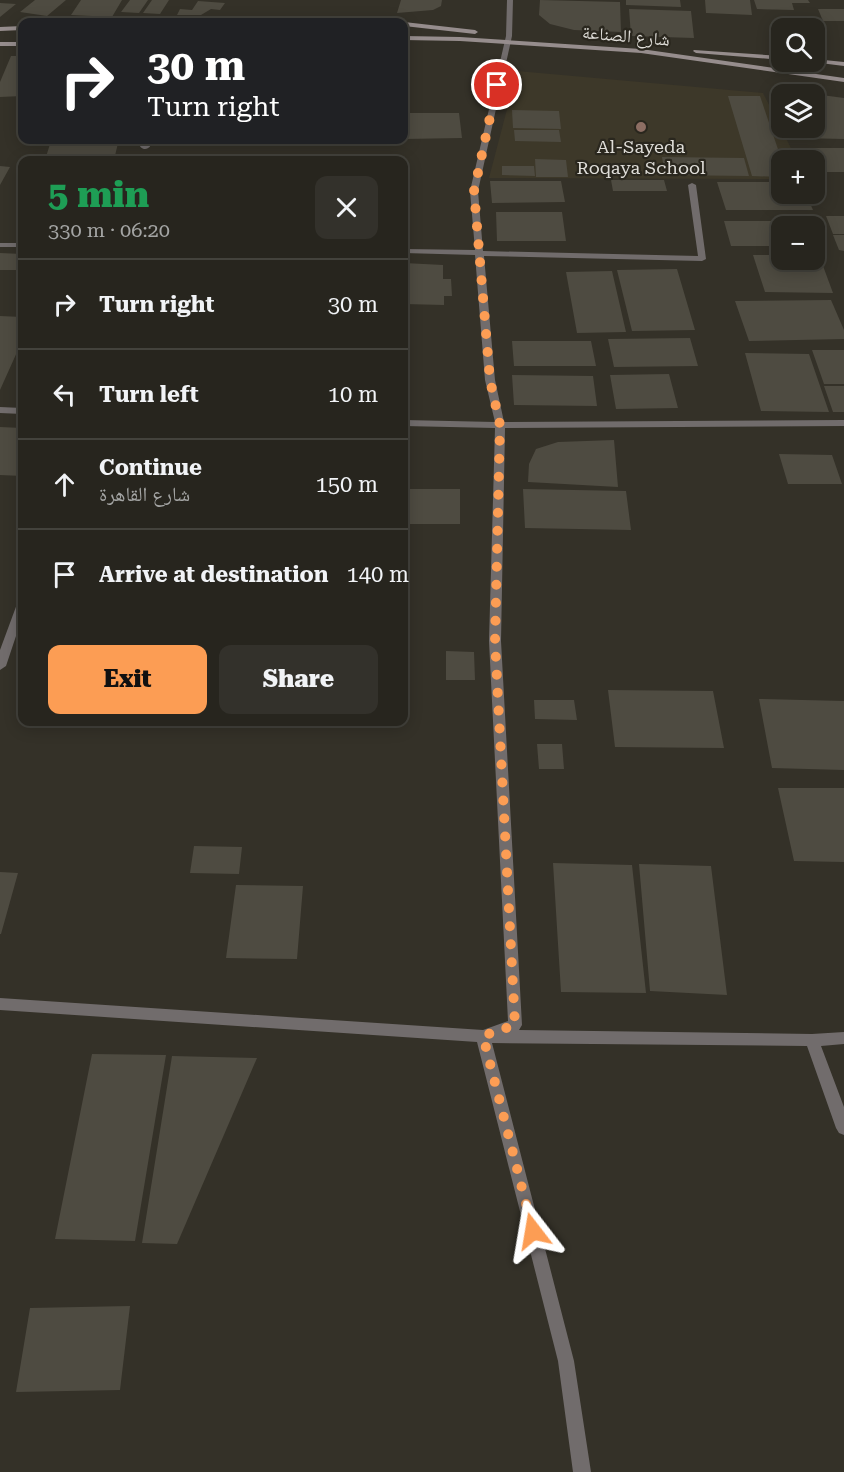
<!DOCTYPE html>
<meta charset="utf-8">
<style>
body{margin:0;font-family:"Roboto Serif","Noto Naskh Arabic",serif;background:#33312b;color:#f1f3f6;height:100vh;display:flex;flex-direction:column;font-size:22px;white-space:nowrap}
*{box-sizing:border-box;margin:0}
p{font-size:20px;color:#a4a5a4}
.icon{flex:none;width:33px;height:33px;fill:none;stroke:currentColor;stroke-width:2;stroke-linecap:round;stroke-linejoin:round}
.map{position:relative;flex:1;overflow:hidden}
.drawer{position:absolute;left:18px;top:156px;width:390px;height:570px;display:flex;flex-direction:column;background:#27251e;border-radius:12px;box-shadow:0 3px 15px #0003,0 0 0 2px #43423c}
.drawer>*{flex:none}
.banner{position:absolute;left:18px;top:18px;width:390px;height:126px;border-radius:12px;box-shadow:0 3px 15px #0003,0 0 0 2px #43423c;background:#202124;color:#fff;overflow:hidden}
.controls{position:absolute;left:771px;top:18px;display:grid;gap:12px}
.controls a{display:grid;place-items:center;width:54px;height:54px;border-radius:12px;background:#27251e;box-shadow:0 3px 15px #0003,0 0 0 2px #43423c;font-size:30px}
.pin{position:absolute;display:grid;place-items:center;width:51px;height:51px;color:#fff;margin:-26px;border:3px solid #fff;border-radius:50%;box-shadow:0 2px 6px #0007}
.me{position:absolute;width:66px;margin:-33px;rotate:346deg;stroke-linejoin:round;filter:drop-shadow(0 0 4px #0008)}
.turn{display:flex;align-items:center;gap:21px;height:126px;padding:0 30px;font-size:27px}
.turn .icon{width:78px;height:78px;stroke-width:2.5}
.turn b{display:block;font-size:42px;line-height:51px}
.round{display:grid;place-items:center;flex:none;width:63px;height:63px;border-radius:12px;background:#33312b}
.overview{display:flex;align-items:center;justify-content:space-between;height:102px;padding:0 30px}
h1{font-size:36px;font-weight:800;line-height:45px;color:#1e9e55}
.action{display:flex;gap:12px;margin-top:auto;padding:12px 30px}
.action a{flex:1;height:69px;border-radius:12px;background:#fc9d54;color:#111;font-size:24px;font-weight:800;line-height:69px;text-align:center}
.action a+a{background:#33312b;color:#f1f3f6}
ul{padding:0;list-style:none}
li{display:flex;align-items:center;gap:18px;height:90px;padding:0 30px;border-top:2px solid #43423c}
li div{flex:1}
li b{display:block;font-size:22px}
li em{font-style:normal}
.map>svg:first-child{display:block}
.built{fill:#3d3829}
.building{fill:#4e4b41}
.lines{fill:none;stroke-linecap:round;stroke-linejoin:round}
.service{stroke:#716c6c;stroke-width:12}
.minor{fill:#716c6c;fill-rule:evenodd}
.secondary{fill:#968d8d;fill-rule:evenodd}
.route{stroke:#fc9d54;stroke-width:10;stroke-dasharray:0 18}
.education-dot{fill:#8d6e63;stroke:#2a271e;stroke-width:2}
.labels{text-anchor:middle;stroke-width:4.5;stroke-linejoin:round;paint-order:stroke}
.far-street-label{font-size:18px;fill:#dfddd8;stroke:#2a271e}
.far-poi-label{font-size:18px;fill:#dfddd8;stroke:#2a271e}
</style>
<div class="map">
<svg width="844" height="1472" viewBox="0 0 844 1472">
<rect width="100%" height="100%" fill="#343128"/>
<path class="built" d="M517,71L763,93L797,160H782L781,179L489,178Z"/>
<path class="building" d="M35,0H66L47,16L20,12Z
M81,0H122L112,17L71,15Z
M130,0H148L139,13L121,12Z
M152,0H169L160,14L143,13Z
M401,0H442L441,6L433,10L397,13Z
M540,0L620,2L621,32L574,30L550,24L539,15Z
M626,0H680L681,7L626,5Z
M705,0H750L752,15L706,13Z
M754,0H808L810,3H792L794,10L757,9Z
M198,1L225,3L220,10L211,9L201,15H177L180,9L192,10Z
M0,3L16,4L0,17Z
M629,9L691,11L694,38L631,36Z
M818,9H844V21H823Z
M11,56H22V96L0,97V82Z
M814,94L844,98V139L801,138L798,128H814Z
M728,96H760L782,161V177L752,176Z
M512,110L559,111L561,129L513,128Z
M404,113H459L462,138L404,139Z
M514,130H559L561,142L515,141Z
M224,140H286V144L223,145Z
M118,143L114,160H45L50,144Z
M803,148H844V172H814V160H808Z
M214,154L237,156V160H171Z
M662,157L744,158L749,176L665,175Z
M535,159L566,160L568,177H536Z
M0,166L10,167L0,185Z
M502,166H534L535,176L502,175Z
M611,180H664L667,191H613Z
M490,181H561L565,202L492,203Z
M717,182H782V194H806L813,210H726Z
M496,212H562L566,241H497Z
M826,216H844V234H833Z
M724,221H801L803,226H782V246H731Z
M833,235H844V251L839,250Z
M0,253L22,254V270H0Z
M753,255H782V260H814V255H819L833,293L765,292Z
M404,263L443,265V279H451L452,296H444V305L404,304Z
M677,269L695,330L632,331L617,270Z
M612,271L626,332L577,333L566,272Z
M831,300L844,330V339L749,341L735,301Z
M0,316L22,317V341L0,390Z
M690,338L698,366L614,367L608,339Z
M512,341H591L596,366H514Z
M812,350H844V384H824Z
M745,353L809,354L829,412L761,411Z
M669,374L678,408L616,409L610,375Z
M512,375L593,376L597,406L514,405Z
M824,386H844V412H833Z
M0,427L22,428V476L0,475Z
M614,440L618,487L528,482L529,464L536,449L558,442Z
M779,454L832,455L842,484H788Z
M404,489H460V524H404Z
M523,489L626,491L631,530L525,528Z
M446,651L474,652L475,680H446Z
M608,690L713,691L724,748L615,747Z
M759,699L844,701V770L772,768Z
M534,700H574L577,720L535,719Z
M537,744H562L564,769H539Z
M778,788H844V862L794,861Z
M194,846L242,847L239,874L190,873Z
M553,863L632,865L646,993L561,992Z
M639,864L711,866L727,995L650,991Z
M0,872L18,873L1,934H0Z
M236,885L303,886L297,959L226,958Z
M92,1054L166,1055L135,1241L55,1239Z
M172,1056L257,1058L177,1244L142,1243Z
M130,1306L120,1390L16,1392L30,1308Z"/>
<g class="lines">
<path class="service" d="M145,143L146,140"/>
<path class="minor" d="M507,0H513L512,36L478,191L483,251L698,256L688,185L692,183L696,185L706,259L702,261L484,256L495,380L504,422L844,420V426L505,428L501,641L522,1025L519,1030L812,1034L844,1032V1044L821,1046L844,1107V1135L839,1133L836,1128L807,1046L492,1043L574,1361L591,1472H573L558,1361L477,1042L0,1010V998L483,1030L508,1021L489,641L495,428L404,426V420L495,422L485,380L475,255L404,253V249L475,250L470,191L506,36Z
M0,243H22V247H0Z
M0,407L22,408V414L0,413Z
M22,600V618L6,666L0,670V650L17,604Z"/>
<path class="secondary" d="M349,20H385L388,22H346Z
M402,22H404L475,30L478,32L475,34L404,26Z
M22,26V30L0,31V27Z
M404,36L460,37L641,49L844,78V82L641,53L460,41L404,40Z
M0,42H22V46H0Z
M694,50L782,56V60L696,53L693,51Z
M814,59L844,62V66L812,62H814Z"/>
</g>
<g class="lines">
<path class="route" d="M497,85L474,191L490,380L500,425L495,641L515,1025L483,1036L533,1231"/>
</g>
<circle class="education-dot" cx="641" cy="127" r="6"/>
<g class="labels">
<g class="far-street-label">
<text transform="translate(626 36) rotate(5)" y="6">شارع الصناعة</text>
</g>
<g class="far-poi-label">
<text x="641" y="153">Al-Sayeda<tspan x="641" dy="21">Roqaya School</tspan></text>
</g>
</g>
</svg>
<div class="controls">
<a><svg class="icon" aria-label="search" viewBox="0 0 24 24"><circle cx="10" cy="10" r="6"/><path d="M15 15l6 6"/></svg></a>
<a><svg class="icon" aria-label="layers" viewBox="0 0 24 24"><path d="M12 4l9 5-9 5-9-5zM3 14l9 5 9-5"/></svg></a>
<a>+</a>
<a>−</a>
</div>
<div class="pin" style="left:497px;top:85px;background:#d93025"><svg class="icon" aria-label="arrive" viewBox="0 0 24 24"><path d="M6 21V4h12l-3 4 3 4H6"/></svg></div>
<svg class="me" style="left:533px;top:1231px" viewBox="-20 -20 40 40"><path d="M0-17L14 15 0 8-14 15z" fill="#fc9d54" stroke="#fff" stroke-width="4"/></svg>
<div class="banner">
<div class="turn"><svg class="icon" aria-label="right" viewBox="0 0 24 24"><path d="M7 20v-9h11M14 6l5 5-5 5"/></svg><div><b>30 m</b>Turn right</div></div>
</div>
<section class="drawer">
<div class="overview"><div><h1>5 min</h1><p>330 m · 06:20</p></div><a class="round"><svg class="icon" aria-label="close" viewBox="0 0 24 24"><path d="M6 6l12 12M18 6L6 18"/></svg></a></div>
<ul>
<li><svg class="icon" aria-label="right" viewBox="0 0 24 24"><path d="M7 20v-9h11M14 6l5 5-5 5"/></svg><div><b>Turn right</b></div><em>30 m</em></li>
<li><svg class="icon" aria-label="left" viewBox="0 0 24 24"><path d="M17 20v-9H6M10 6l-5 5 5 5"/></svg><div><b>Turn left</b></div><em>10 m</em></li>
<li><svg class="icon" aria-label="ahead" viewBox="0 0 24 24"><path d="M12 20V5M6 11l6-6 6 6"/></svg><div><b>Continue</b><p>شارع القاهرة</p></div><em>150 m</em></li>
<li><svg class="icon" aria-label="arrive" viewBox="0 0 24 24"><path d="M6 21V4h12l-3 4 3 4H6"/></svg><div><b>Arrive at destination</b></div><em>140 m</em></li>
</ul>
<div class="action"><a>Exit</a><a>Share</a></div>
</section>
</div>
